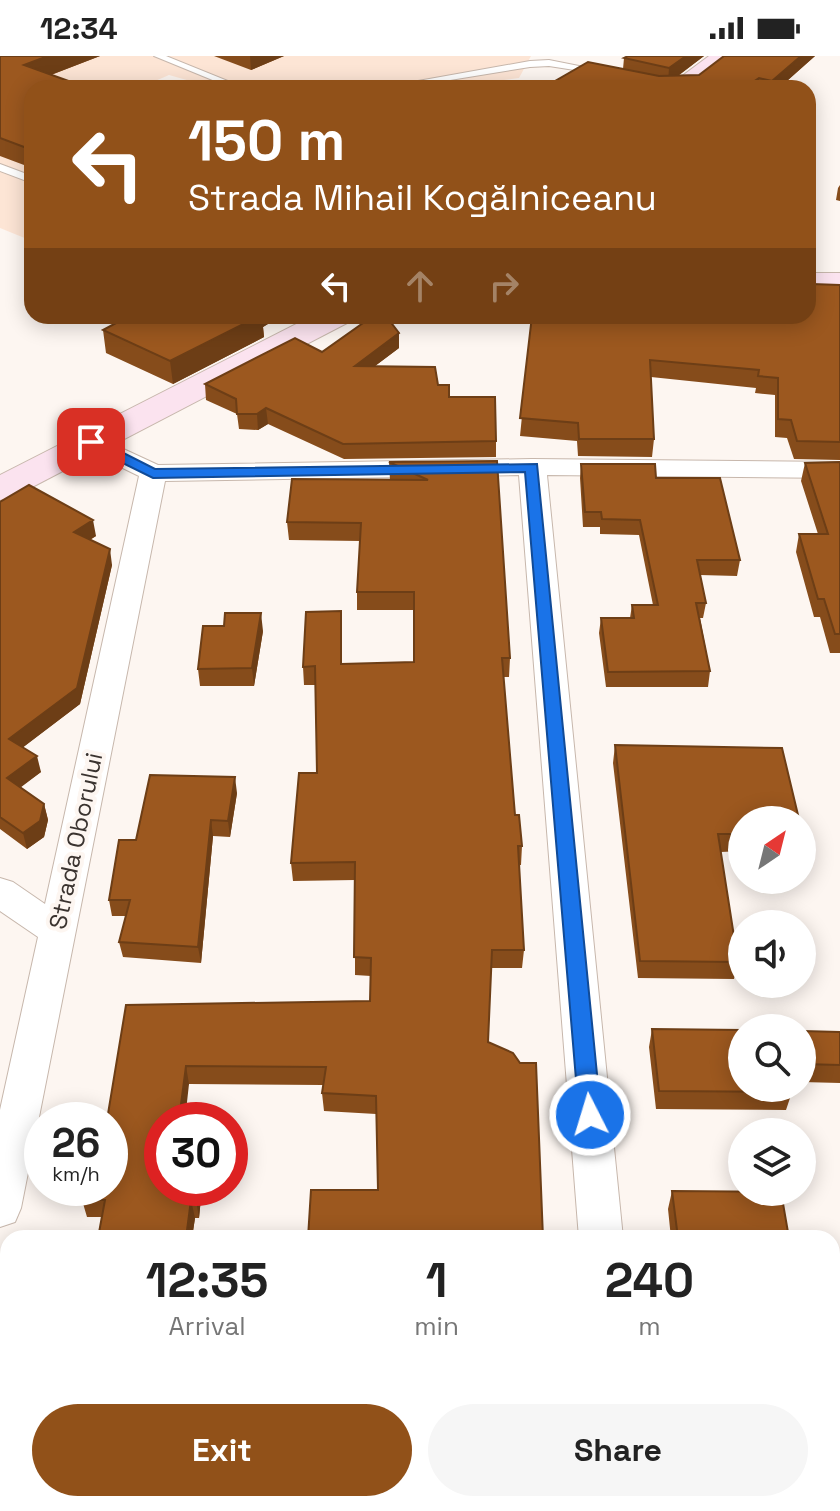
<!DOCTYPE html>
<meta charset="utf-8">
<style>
body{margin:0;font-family:"Space Grotesk",sans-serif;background:#f6f6f6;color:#222;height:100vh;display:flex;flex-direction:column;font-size:30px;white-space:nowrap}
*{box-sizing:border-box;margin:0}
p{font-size:26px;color:#767676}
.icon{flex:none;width:44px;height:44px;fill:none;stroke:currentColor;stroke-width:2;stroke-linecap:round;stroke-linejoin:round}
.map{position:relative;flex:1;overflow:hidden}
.details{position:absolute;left:0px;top:1174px;width:840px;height:282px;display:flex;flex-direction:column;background:#fff;border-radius:24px 24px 0 0;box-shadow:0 4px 20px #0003}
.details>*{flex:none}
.hud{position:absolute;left:24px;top:24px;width:792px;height:244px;border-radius:24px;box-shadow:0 4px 20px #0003;background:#915119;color:#fff;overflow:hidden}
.needle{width:52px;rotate:35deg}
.buttons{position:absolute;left:728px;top:750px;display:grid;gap:16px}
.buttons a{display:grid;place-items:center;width:88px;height:88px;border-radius:50%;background:#fff;box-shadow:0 4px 20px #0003;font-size:40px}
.speed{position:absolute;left:24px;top:1046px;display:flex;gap:16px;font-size:40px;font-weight:700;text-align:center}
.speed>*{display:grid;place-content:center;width:104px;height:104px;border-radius:50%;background:#fff;box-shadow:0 4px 20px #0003;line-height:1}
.speed small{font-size:20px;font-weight:400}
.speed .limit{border:12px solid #d22;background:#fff;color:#111}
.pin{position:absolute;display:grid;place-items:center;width:68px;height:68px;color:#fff;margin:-34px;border-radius:16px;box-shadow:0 4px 12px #0006}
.me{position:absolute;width:88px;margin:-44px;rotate:355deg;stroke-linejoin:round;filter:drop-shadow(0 0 6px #0008)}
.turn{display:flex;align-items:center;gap:28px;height:168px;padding:0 32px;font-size:36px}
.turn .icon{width:104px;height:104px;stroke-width:2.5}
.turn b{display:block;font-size:56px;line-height:68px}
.lanes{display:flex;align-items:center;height:76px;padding:0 32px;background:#0003;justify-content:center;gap:40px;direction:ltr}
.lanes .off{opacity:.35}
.eta{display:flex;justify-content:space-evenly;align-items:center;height:136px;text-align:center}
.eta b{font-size:48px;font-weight:700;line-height:56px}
.button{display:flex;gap:16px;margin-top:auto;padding:16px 32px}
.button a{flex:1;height:92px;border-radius:48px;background:#915119;color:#fff;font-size:32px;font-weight:700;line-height:92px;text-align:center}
.button a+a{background:#f6f6f6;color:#222}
.status{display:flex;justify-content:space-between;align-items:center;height:56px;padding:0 40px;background:#fff;direction:ltr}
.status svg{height:22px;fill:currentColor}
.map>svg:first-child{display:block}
.built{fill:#fde5d5}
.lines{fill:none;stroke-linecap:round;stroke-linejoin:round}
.lane-casing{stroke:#c7b7ac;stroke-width:2}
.street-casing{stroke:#c7b7ac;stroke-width:2}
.secondary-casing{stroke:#c7b7ac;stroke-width:2}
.lane{fill:#fff;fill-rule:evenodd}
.street{fill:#fff;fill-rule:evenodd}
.secondary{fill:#fbe3ef;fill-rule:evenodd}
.wall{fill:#864c1b}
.shaded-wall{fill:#6d3e16}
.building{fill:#9c581f;stroke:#6d3e16;stroke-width:2}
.route{fill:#1a73e8;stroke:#114b97;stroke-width:2}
.labels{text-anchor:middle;stroke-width:8;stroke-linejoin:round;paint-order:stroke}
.street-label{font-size:24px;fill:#3a332f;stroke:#fdf6f1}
</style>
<div class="status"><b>12:34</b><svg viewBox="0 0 49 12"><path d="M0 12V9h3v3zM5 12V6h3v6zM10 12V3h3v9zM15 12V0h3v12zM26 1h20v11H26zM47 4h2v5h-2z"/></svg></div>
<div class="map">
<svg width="840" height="1455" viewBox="0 0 840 1455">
<rect width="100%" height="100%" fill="#fdf6f1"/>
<path class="built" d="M0,0H531L519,22L440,32H215L169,19L139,32H32V185L0,172Z"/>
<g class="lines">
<defs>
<path id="lane" d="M154,0H166L245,32H232Z
M549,4L604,15L600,18L549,10L530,11L401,32H379L530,5Z
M0,108L32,120V127L0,115Z"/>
<path id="street" d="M91,378L158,409L532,403L840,406V422L547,419L623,1182H579L519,419L165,425L21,1152L15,1166L0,1171V1054L38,881L0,855V822L13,826L45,848L139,420L82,392L78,386L82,380Z
M599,1448H649L650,1455H600Z"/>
<path id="secondary" d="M709,0H737L695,32H666Z
M808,217H840V235H808Z
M312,260H352L347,267L13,441L0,444V419Z"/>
</defs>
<use href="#lane" class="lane-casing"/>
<use href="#street" class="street-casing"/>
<use href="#secondary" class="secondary-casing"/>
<use href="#lane" class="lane"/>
<use href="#street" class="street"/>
<use href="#secondary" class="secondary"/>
</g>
<path class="wall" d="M0,0H100L51,19L32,32V112L0,100Z
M214,0H284L251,14Z
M628,0H704L678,20L699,19L724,0H815L779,32H543L623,13L624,2Z
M840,129V145L836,144L838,132Z
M840,229V404L794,403L787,382L775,381V339L755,337L756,332L651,321L654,383L652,401L578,400L577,385L520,380L532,260H808Z
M129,260H281L263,271L264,281L173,328L106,297L103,274Z
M399,292L375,310L438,329L449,341L496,385V401L344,403L268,368L258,374L239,373L237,358L206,344L205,328Z
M497,405L510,602L509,621H503L515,759L522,790L521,809H519L524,894L522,912H491L378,1134L376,1058L324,1055L322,1037L323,1029L189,1028L162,1064L202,1132L199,1162H195L192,1182H98L102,1161H87L82,1144L110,1132L126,949L370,945L371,920L355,919V824L293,825L291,807L317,717L315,629H304L303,611L342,573V608L414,606V554H357V536L360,485L289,484L287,466L390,424L389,406Z
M840,406V597H830L820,561H814L796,496L799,478H818L801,425L805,407Z
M581,408L656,422L740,504L737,520L700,519L706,547L703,562H700L710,615L708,631H606L599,577L601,562H630L632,549H653L639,479L600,478V471H583L580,422Z
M0,446L96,480L90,484L112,509L80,648L23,691L41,716L20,731L44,748L48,764L44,781L27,793L0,773Z
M263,575L254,630H200L198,613Z
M615,689L798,759L796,764H742V795L721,796L738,906L734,923L638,922L613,707Z
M237,737L230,781L213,780L201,907L123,901L119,886L126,860H112L109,844L136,784Z
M652,973L792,1036L786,1054L656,1053L649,991Z
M802,975L840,976V1027L802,1026Z
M672,1135L789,1182H671L668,1153Z
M832,1245H840V1300H832Z
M47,1448H217V1455H46Z
M424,1448H566L565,1455H425Z"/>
<path class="shaded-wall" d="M48,0H100L27,28L24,9Z
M250,0H284L251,14Z
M686,0H704L668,27L669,12Z
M801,0H815L779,32H771L772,25Z
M759,22L758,32H744Z
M253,260H281L263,271L264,281L173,328L170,305Z
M399,277V292L355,325V310Z
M266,352L268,368L258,374L257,358Z
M93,464L96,480L77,491L74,476Z
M110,493L112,509L80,648L13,699L9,683Z
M261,557L263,575L254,630L252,612Z
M37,700L41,716L12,738L7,722Z
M235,721L237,737L230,781L228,765Z
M44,748L48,764L44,781L27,793L23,777Z
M211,764L213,780L201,907L198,891Z
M186,1010L189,1028L185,1064H179Z
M198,1132H202L199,1162L196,1144Z
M191,1144L195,1162L192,1182H186Z
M212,1448H217V1455H214Z"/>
<path class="building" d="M0,0H48L24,9L88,32H32V94L0,82Z
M628,0H686L669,12L624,2Z
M724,0H801L772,25L759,22L744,32H543L588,6L659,20L699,19Z
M812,228L840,229V386L797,385L791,364L778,363V322L758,320L759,314L650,304L654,383H579L578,367L520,362L532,260H808V233Z
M129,260H259L170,305L103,274Z
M373,260H386L399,277L355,310L435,311L438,329H449V341H495L496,385L343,388L266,352L257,358H237L236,343L205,328L295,282L322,296Z
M497,405L510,602H502L515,759H519L522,790H518L524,894H492L488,986L513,997L520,1007H536L543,1182H308L311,1134H378L376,1040L322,1037L326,1011L186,1010L179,1064H162V1132H198L196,1144H191L186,1182H98L105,1144H82L84,1132H110V1064H107L126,949L370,945L371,902L354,901L355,806L291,807L299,717H317L315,610L303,611L306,556L341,555V608L414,606V536H357L361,467L287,466L292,423L428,424L389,406Z
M840,406V578H835L824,543H818L799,478H828L805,407Z
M581,408H655L656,422H720L740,504H697L706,547H696L710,615L608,616L601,562H634L632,549H658L640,464L602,463L601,456H585Z
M29,429L93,464L74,476L110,493L77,632L9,683L37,700L7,722L44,748L40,765L23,777L0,761V446Z
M225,557H261L252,612L198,613L203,570H224Z
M615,689L782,692L798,759H776L777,764H742V778H718L738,906L640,905Z
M150,719L235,721L228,765L211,764L198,891L119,886L130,844H109L119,784H136Z
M652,973L742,974V1032H791L792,1036L659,1035Z
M802,975L840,976V1009L802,1008Z
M672,1135L781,1136L789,1182H678Z
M832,1245H840V1282H832Z
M47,1448H142L141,1455H46Z
M425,1448H566V1450H558V1455H426Z"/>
<path class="route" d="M86,383H96L155,413L537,408L601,1059L598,1065H582L579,1059L525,416L153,422L86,389Z"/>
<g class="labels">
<g class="street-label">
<text transform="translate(76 785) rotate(-78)" y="8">Strada Oborului</text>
</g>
</g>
</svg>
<div class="buttons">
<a><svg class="needle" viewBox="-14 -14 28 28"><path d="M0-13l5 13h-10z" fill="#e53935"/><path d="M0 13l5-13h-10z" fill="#767676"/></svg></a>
<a><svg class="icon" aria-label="sound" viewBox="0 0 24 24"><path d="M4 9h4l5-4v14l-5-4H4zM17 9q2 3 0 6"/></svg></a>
<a><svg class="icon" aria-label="search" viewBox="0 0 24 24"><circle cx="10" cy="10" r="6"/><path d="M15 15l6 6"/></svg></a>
<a><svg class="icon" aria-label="layers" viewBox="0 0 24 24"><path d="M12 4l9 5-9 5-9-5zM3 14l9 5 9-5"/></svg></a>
</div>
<div class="speed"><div>26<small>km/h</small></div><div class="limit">30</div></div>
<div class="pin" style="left:91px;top:386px;background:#d93025"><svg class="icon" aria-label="arrive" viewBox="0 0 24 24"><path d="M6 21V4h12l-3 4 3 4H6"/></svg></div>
<svg class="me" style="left:590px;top:1059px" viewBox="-20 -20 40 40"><circle r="17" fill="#1a73e8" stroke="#fff" stroke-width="3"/><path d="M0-11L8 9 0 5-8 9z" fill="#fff"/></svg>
<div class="hud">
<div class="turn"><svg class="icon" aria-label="left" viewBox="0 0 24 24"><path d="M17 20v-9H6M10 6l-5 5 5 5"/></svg><div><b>150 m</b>Strada Mihail Kogălniceanu</div></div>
<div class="lanes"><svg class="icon" aria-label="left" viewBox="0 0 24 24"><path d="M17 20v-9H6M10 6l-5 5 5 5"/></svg><svg class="icon off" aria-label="ahead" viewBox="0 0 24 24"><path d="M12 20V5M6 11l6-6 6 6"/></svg><svg class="icon off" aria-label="right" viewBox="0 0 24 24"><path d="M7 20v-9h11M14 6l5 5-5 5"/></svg></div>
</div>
<section class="details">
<div class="eta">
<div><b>12:35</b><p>Arrival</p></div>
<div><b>1</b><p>min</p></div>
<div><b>240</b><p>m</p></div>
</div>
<div class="button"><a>Exit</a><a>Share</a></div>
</section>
</div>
